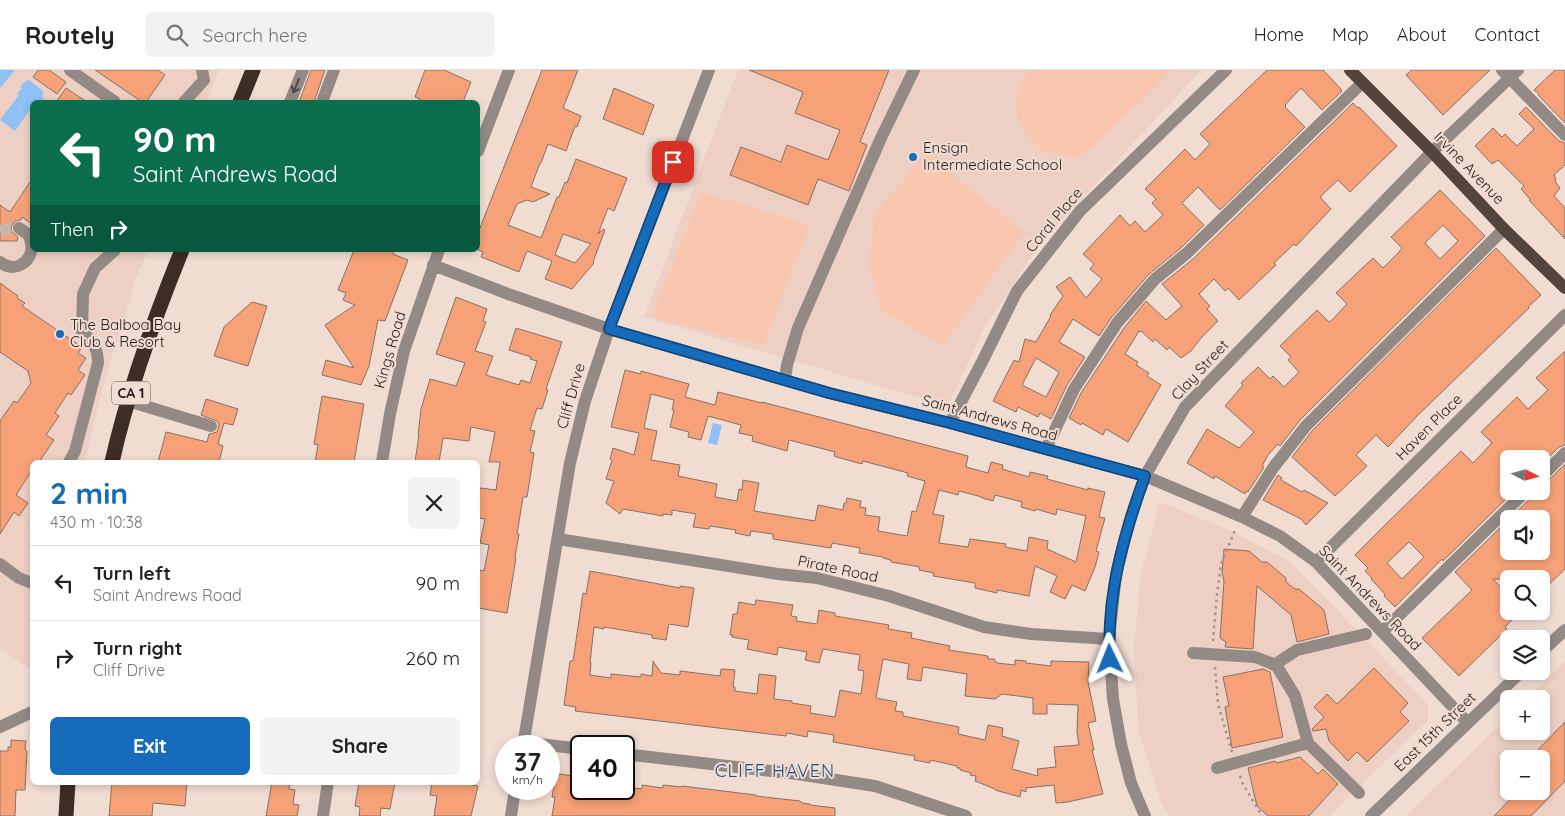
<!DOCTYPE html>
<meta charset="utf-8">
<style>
body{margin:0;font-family:Quicksand,sans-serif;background:#f2f2f2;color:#222;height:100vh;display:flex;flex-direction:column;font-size:19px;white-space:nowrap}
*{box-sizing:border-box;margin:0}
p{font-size:16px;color:#767676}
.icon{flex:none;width:28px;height:28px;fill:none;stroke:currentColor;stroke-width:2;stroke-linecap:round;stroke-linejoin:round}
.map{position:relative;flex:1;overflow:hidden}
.details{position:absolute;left:30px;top:390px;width:450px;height:325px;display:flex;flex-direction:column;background:#fff;border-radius:8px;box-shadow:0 2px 8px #0003}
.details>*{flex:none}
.hud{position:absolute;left:30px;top:30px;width:450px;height:152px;border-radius:8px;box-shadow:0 2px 8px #0003;background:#0b6e4f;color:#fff;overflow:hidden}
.needle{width:32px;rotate:96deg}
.controls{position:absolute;left:1500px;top:380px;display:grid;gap:10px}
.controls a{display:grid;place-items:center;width:50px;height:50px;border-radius:8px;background:#fff;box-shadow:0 2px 8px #0003;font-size:25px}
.speed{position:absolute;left:495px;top:665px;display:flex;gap:10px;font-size:25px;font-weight:700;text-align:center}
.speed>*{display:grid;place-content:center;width:65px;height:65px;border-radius:50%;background:#fff;box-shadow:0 2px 8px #0003;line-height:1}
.speed small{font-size:12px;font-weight:400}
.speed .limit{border:2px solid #111;border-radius:8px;background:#fff;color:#111}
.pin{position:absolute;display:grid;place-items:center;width:42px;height:42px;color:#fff;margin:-21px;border-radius:10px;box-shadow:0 2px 8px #0006}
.me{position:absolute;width:55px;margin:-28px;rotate:358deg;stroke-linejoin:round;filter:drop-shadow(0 0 4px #0008)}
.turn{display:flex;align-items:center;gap:18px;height:105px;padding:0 20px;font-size:22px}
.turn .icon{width:65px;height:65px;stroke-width:2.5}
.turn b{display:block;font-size:35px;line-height:42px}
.then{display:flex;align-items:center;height:48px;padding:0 20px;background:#0003;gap:10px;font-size:19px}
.round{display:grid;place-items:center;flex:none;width:52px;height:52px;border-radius:8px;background:#f2f2f2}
.summary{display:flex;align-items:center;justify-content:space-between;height:85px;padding:0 20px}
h1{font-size:30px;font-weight:800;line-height:38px;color:#166cba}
.button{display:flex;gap:10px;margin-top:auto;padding:10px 20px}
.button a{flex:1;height:58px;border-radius:8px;background:#166cba;color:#fff;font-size:20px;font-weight:800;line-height:58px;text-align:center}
.button a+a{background:#f2f2f2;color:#222}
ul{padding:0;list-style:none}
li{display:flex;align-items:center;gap:15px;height:75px;padding:0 20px;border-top:1px solid #e0e0e0}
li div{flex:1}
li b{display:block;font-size:19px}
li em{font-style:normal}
header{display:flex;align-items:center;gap:30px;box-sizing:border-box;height:70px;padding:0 25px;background:#fff;border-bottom:1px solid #e0e0e0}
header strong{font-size:24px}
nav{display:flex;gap:28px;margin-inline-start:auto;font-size:18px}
.search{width:350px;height:45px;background:#f2f2f2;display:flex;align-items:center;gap:12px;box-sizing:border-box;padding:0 18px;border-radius:8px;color:#767676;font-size:19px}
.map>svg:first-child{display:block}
.built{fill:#edd0c3;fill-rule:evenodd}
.green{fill:#f9c7af}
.water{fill:#8fc1f7}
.building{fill:#f6a177;stroke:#847269;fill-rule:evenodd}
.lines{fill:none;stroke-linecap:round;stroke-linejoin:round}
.minor-tunnel{stroke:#c8b6ad;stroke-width:12;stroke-dasharray:12 6;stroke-linecap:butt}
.path{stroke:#a1928a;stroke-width:2.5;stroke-dasharray:2.5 4;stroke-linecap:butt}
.minor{stroke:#938a86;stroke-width:12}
.major{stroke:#53443e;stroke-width:12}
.highway{stroke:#3c2d25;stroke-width:15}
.oneway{stroke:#504845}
.route-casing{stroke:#0e4679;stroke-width:12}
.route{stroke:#166cba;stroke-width:9}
.poi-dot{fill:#166cba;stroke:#f1dcd2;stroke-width:2}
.labels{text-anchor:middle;stroke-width:4;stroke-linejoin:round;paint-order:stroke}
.shield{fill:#f1dcd2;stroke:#625650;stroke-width:1}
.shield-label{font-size:14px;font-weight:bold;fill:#241c19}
.poi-label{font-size:15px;fill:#241c19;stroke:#f1dcd2;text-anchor:start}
.street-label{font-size:15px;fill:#241c19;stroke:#f1dcd2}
.quarter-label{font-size:18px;letter-spacing:1px;fill:#1e5083;stroke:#f1dcd2}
</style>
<header>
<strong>Routely</strong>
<div class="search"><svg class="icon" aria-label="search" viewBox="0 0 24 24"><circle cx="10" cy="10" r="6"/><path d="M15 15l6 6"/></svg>Search here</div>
<nav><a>Home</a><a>Map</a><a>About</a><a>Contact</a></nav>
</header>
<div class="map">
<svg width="1565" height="746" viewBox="0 0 1565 746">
<rect width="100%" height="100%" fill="#f1dcd2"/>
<path class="built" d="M0,0H219L206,32H32V180H148L136,209L102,320L85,392H32V601L0,578Z
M738,0H1201L1040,174L984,258L948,336L644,247Z
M1160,432L1234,462L1288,491L1324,526L1428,635V650L1329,746H1169L1162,735L1138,659L1134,577L1141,503Z
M1565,591V746H1406L1509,646V661H1541V629H1526ZM1509,689H1541V721H1509Z"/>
<path class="green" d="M1031,0H1172L1093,77L1079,88C1068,86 1051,86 1041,79C1031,72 1021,60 1017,48C1014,33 1020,10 1031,0Z
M926,83L1024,162L943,276L881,240L869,194L874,144Z
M701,122L810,155L764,275L651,247Z"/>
<path class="water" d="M0,0H15L0,18Z
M29,10L43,21L42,22L44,24L42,26L44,28L41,31L40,30L38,32H32V37L15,61L0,50L19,25L17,24L22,18L20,17L23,13Z
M713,353L722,355L717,375L708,373Z"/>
<path class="building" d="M38,0H49L66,12L57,24L33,7Z
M95,0H158L165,5L146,32H142Z
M311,0H325L314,32H299Z
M425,0H444L471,12L463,32H418L420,29L415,27Z
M542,0H578L563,38L581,46L577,57L575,56L566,81L548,74L541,93H540L531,117L550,124L533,132L527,130L517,134L508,155L541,168L557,127H559L565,112L567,113L576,89L627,108L614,141L608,138L598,164L603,159L605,160L593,192L594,193L572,219L545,209L552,191L527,181L519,202L481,187L483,182L478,180V163ZM563,164L591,174L575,193L555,185Z
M749,0H889L860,72L867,75L849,121L818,109L808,135L730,105L741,77L781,92L787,75L828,90L840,60L795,43L803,22Z
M1267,0H1323L1341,19V20L1342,21L1322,40L1301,18L1285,35L1286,36L1285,37L1305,57L1220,140L1198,117L1182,133L1204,155L1182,177L1149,204L1111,248L1099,266L1073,249L1059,272L1085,287L1067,315L1051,349L1040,343L1038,347L1018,337L1016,342L993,331L1014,290L1019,292L1025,269L1036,272L1051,246L1050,245L1063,226L1056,217L1070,207L1086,228L1102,209L1090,199L1094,194L1083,184L1120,145L1130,156L1135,151L1145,162L1163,145L1152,133L1156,129L1145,119L1185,79L1195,90L1210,74L1200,64ZM1036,288L1059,302L1046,327L1022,315Z
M1412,0H1490L1443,45L1406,5Z
M1555,0H1565V53L1538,25L1539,24L1534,20Z
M66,18L87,32H56Z
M614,18L654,35L643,65L603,49Z
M1353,33L1358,38L1359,37L1397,76L1350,122L1338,110L1320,127L1331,139L1296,176L1294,174L1274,193L1276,195L1239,230L1228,218L1225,221L1214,209L1199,224L1210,236L1207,239L1218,251L1201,268L1191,281L1181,288L1169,277L1167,280L1155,269L1153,272L1141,261L1140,262L1139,261L1125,284L1138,292L1136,295L1149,303L1147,306L1161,315L1128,372L1106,359L1103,365L1082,353L1081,355L1069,348L1081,323L1124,258L1146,231L1166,250L1182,236L1162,214L1193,189Z
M1526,37L1559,71L1565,73V95L1554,105L1556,109L1555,111L1560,118L1554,126L1565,138V169L1529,130L1530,129L1521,119L1524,116L1498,90L1492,94L1475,76L1493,58L1502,67L1505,64L1517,76L1534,59L1519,44Z
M32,109V154L22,147L21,150L15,151L11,157L12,162L18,167L17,171H0V135L10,142Z
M1440,120L1485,166L1300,350L1280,376L1278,374L1268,385L1262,396L1264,397L1248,422L1247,421L1245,424L1215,406L1214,409L1187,393L1207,359L1239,378L1254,362L1225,336L1243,315L1241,313L1258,297L1270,309L1273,306L1284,317L1299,302L1288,290L1291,287L1280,276L1317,240L1329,252L1332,250L1347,234L1336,223L1373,188L1383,198L1399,182L1402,178L1391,167ZM1443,155L1458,171L1440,189L1425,173Z
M1496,178L1541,225L1528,237L1529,238L1417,346L1388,377L1376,365L1356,385L1367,396L1335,426L1292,387L1312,361Z
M354,180H394L393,184L408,190L385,251L378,250L369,296L361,315L322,305L326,290L354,298L325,255L355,235L343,230L346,223L338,220Z
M0,213L18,226L17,228L25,233L22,236L82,277L78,283L86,288L78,300L85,305L71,325L68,323L55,343L59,346L46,365L54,370L39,392H32V400L16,425L28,433L19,446L14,442L0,464V351L14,331L17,333L31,313L28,301L0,282Z
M456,227L487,239L483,251L486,252L475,281L493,286L486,305L519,315L521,310L530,313L537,291L530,289L531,287L509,280L516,258L562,272L546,319L548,320L542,339L537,338L530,360L535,361L530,382L534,383L527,427H523L517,464H519L515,487L516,488L507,543L478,538V500L484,501L489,475L480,473L485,449L478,448V431L480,418L496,420L500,392H489L495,362L471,357L469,371L443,368L439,392H415L419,365H418L421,339L430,309L456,316L465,293L436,284Z
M252,232L267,236L248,296L214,286L224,257Z
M1565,281V375L1559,377L1546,390L1545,389H1509V421H1514L1443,491L1442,489L1395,537L1384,526L1385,524L1371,509L1372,508L1365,501L1368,498L1355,485L1386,454L1461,381L1473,393L1492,373L1481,362L1517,327L1528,339L1531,336L1548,320L1536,308ZM1409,472L1424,487L1402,509L1387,493Z
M625,300L641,304V301L689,314L685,327L715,335L718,322L762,333V332L968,386L966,397L988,403L991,392L1003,395L1002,399L1029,407L1030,402L1048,406L1047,409L1088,420V418L1105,422L1099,447L1105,448L1096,481L1099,482L1095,497L1085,521L1072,515L1065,529L1050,522L1057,506L1035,496L1029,526L997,520V523L975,518V513L933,506L934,503L919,500L920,497L891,492V490L883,488V487L859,483L860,478L832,473L831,478L773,469V464L751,461L750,466L735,463L736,460L710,456L709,459L693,457L696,444L672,440V445L663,444V446L623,439L620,444L606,433L614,411L606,409L612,390L610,389L613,378L634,385L639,363L611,357ZM651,324L674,330L672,340H674L670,357L689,362L688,367L701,370L708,346L741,355L739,363L753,366L752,371L787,381L789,370L835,382L834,386L840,388L862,394L863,391L908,403L907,406L925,411L916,442L912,441L907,466L878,461L880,447L865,445L866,438L860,437L861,431L847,428L846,433H844L843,440L818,435L815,451L754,441L759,413L743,410L742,420L739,419L737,431L715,427L717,414L678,406L680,395L651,390L657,361L644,358ZM939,420L958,425L959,421L982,427V428L993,431L995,425L1022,432L1021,437L1035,441L1036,439L1056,445L1057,439L1086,446L1076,492L1047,479L1048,471L1029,467L1027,481L1005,477L1006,474L970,469L968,477L939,473L944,446L933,444Z
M322,326L364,334L354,392H315L318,375L314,374Z
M206,329L238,339L233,355L224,353L218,374L223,376L219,392H158L166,362L207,372L209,364L217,362L219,355L217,351L201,345Z
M1565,394V499L1541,522V509H1493L1509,525V541H1521L1505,557L1507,559L1459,606L1422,568L1472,520L1455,502L1509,449V481H1541V449H1509L1532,427L1534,421H1541V418Z
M1278,405L1282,408L1281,410L1302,422L1304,420L1328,433L1306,455L1301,449L1263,430Z
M1224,479L1249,481L1262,492H1267L1286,508V512L1295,519H1299L1324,540L1329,564L1297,572L1291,545L1257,516L1253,579L1225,577L1226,572L1220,568L1224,511L1222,502Z
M590,501L680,518V516L694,518L688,557L669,554L666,570L652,568V565L604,557V559L594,557L590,593H591L590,605L611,608V604L641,607V604L652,606L653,591L661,603L680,605V601L720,606L721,599L735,600L733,617H735V621L757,624L759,604L776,606L774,629L792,631V633L811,636L810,643L835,647L840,620L861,624L864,601L858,600L860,585L823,579L819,593L805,590L807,582L778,577L777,585L747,579L749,570L732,567L733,565H730L733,544H737L739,532L755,535L756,530L793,535L791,546L797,547L796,551L817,554L819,540L835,543V546L889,555L888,559L912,563L911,568L950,576L949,580L988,586V589H994L997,593L1015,595V590L1026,591V593L1051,596V591L1089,592L1088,612L1096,651L1088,653L1094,680H1092L1103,724L1068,732L1056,733L1054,715L1026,718V722L1021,720L1020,727L995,720V719L975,711L976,706L970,705L971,703L960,700V698H957V696L930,690V693L914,690L915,686L833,672L834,665L808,661L807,667L787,663L786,666L575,641L576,637L564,635L570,591H573L583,523L586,524ZM883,589L909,594L907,609L921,611L923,597L967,604L965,626L995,629L1002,624L1033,628V644H1047V634L1078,635L1077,662L1079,675L1054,677L1056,697L1037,699L1038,706L1012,699L1019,671L1002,666L1003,658L988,655L985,670L958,664L959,657L903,646V642L895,641L897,632L876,628Z
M1374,598L1408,633L1400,642L1409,651L1367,692L1357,682L1348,691L1329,671L1326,659L1313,661L1312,659L1324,647L1314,637L1327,624L1337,634Z
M1263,599L1270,602L1283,667L1232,678L1225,637L1229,636L1223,607Z
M1565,652V711L1531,746H1494L1518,721H1541V689H1529Z
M11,670L26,671L25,680L27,681L25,720H16L15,746H0V681H8V677H11Z
M1300,687L1318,704L1323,699L1338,714L1309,746H1268L1257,736L1248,698L1275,691L1277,693Z
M559,704L581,707V719H624V717L642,719V715L663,718V715L682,717V716L756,725V726L800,731L802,733L810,734V735L835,738V746H552L555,727H552L556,706H559Z
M112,712H187L185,736L153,733L152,746H109Z
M272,712H290L289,719L295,720L293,734L299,735L297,746H266Z
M359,712H395L390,739L381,738L380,746H359L360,737L355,736Z
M432,712H467V714L478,716L471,746H434L437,726L430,725Z"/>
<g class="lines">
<path class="minor-tunnel" d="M0,162C7,158 12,157 19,158"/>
<path class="path" d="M1213,571L1217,524L1221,494L1236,458
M1215,597L1218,634L1232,682
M1240,706L1243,714L1262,746"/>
<path class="minor" d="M70,0L115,32
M1502,0L1565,65
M184,32L204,10L202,0
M290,32L303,0
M322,32L334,0
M478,81L509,0
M19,158L29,165L32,177
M0,192C14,203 30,194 32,177
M433,195L508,224L609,259L829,323L950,353L1145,406L1242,447L1280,466L1316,492L1468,653
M785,310L787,295L798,258L881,68L914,0
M128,331L211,356
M950,353L983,290L1017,221L1080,141L1226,0
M1046,379L1074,319L1117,253L1155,209L1187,183L1362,13
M69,392L75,381L98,293C98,279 93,271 82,262L83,224L95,198L115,180
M382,392L390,344L404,281L439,180
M1541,407L1565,383
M1242,447L1273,398L1306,356L1504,159
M558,469L778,504L817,508L889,526L984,557L1031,564L1109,569
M1316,492L1565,245
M0,494L19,508L32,513
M1382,562L1526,421
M1541,582L1565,560
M1193,583L1255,587L1276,595L1295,626L1308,673L1359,723
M1274,595L1297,580L1366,564
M0,657L32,642
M523,672L581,679
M523,676L570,393L585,331L609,259L709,0
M624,684L797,704L875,716L966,746
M1217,698L1308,673
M323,746L328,712
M511,746L515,719
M1145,746L1131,713L1121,674L1113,629L1109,569L1116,504L1131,446L1145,406L1185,337L1432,82L1518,0
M1371,746L1522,601"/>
<path class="major" d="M1350,0L1432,82L1504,159L1565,218"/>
<path class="highway" d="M240,32L253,0
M112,392C128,320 154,249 182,180
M66,746L68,712"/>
</g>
<defs><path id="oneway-shaft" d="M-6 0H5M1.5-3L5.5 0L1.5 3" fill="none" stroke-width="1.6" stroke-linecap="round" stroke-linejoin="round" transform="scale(1.25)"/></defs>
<use class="oneway" href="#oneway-shaft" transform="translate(296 16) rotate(112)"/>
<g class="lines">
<defs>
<path id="route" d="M673,92L609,259L829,323L950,353L1145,406C1124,464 1106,526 1110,589"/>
</defs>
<use href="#route" class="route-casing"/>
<use href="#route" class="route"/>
</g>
<g class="poi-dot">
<circle cx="913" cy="87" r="5"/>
<circle cx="60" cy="264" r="5"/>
</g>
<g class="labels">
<rect class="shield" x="112" y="311.5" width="38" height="23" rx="4"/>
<g class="shield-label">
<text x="131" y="328">CA 1</text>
</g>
<g class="poi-label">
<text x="923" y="83">Ensign<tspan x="923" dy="17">Intermediate School</tspan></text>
<text x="70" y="260">The Balboa Bay<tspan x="70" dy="17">Club &amp; Resort</tspan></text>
</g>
<g class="street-label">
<text transform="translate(1469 98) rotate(46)" y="5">Irvine Avenue</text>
<text transform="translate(1054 150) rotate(-50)" y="5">Coral Place</text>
<text transform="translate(390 280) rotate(-74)" y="5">Kings Road</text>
<text transform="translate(1200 300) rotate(-47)" y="5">Clay Street</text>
<text transform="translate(571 326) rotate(-74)" y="5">Cliff Drive</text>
<text transform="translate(990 348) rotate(15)" y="5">Saint Andrews Road</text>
<text transform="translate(1429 357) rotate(-45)" y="5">Haven Place</text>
<text transform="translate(838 499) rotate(12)" y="5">Pirate Road</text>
<text transform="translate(1370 528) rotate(46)" y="5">Saint Andrews Road</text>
<text transform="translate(1435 662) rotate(-44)" y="5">East 15th Street</text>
</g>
<g class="quarter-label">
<text x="775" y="707">CLIFF HAVEN</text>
</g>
</g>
</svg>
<div class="controls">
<a><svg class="needle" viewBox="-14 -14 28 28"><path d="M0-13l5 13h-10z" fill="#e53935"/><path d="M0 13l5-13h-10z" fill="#767676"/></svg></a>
<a><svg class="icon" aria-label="sound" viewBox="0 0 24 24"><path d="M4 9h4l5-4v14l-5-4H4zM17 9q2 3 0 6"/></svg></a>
<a><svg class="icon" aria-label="search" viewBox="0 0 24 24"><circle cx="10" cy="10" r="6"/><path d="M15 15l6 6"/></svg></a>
<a><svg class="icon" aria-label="layers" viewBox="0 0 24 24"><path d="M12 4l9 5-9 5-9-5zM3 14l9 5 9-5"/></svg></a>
<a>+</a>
<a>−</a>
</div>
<div class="speed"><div>37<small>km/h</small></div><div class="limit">40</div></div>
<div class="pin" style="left:673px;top:92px;background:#d93025"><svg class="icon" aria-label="arrive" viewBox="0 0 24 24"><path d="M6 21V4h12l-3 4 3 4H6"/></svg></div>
<svg class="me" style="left:1110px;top:589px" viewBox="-20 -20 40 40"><path d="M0-17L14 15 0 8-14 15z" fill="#166cba" stroke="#fff" stroke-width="4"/></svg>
<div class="hud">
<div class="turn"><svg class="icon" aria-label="left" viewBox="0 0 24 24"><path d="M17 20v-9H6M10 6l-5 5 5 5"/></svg><div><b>90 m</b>Saint Andrews Road</div></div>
<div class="then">Then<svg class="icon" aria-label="right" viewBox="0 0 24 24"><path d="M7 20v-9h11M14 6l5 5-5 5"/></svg></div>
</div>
<section class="details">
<div class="summary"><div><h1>2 min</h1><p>430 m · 10:38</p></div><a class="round"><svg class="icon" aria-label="close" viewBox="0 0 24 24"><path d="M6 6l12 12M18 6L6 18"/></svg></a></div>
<ul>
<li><svg class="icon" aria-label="left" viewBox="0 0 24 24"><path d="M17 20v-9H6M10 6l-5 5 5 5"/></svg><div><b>Turn left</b><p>Saint Andrews Road</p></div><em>90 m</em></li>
<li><svg class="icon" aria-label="right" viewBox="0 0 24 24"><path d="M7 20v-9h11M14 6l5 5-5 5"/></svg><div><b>Turn right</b><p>Cliff Drive</p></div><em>260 m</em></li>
</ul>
<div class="button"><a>Exit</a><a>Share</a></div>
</section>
</div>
